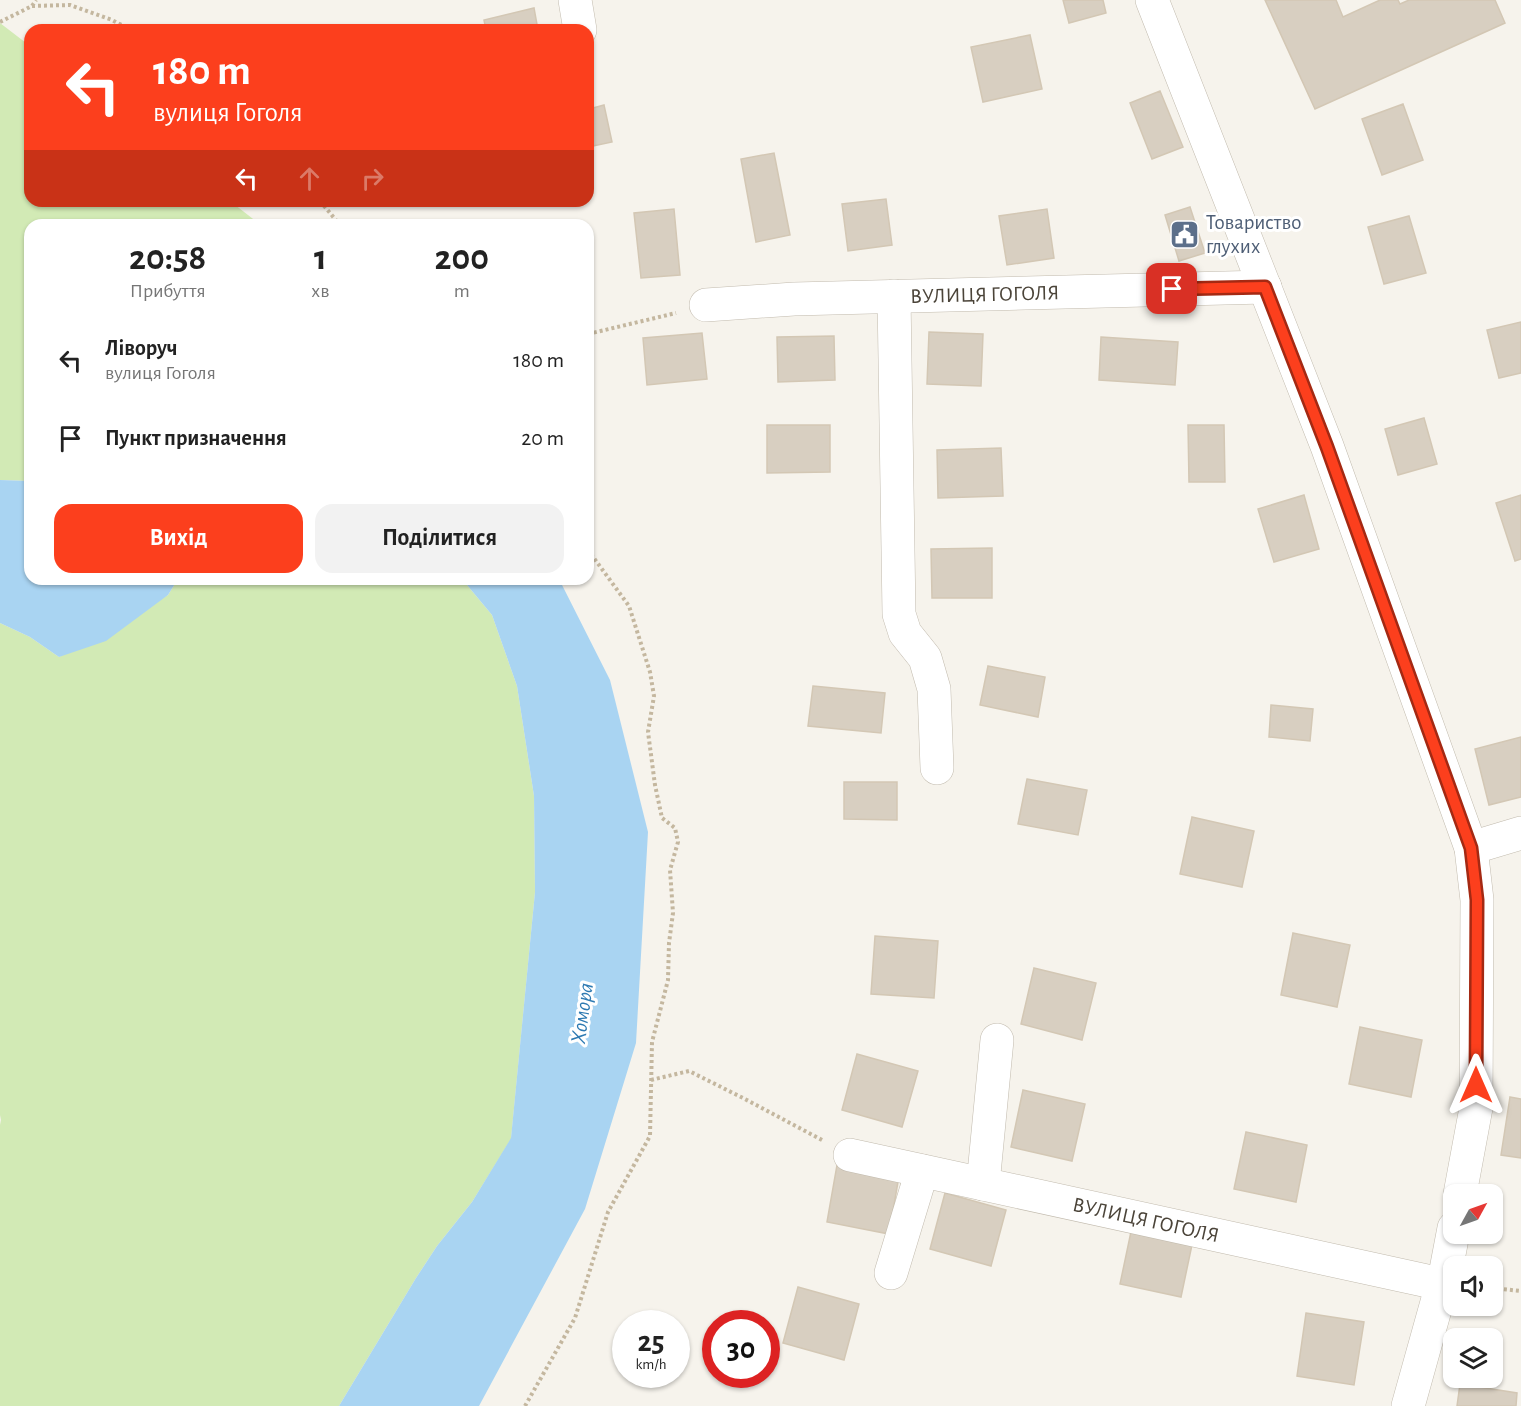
<!DOCTYPE html>
<html lang="uk">
<meta charset="utf-8">
<style>
body{margin:0;font-family:"Alegreya Sans",sans-serif;background:#f2f2f2;color:#222;height:100vh;display:flex;flex-direction:column;font-size:22px;white-space:nowrap}
*{box-sizing:border-box;margin:0}
p{font-size:20px;color:#767676}
.icon{flex:none;width:33px;height:33px;fill:none;stroke:currentColor;stroke-width:2;stroke-linecap:round;stroke-linejoin:round}
.map{position:relative;flex:1;overflow:hidden}
.panel{position:absolute;left:24px;top:219px;width:570px;height:366px;display:flex;flex-direction:column;background:#fff;border-radius:18px;box-shadow:0 2px 4px #0004}
.panel>*{flex:none}
.top-card{position:absolute;left:24px;top:24px;width:570px;height:183px;border-radius:18px;box-shadow:0 2px 4px #0004;background:#fc3f1d;color:#fff;overflow:hidden}
.needle{width:39px;rotate:50deg}
.tools{position:absolute;left:1443px;top:1184px;display:grid;gap:12px}
.tools a{display:grid;place-items:center;width:60px;height:60px;border-radius:12px;background:#fff;box-shadow:0 2px 4px #0004;font-size:30px}
.speed{position:absolute;left:612px;top:1310px;display:flex;gap:12px;font-size:30px;font-weight:700;text-align:center}
.speed>*{display:grid;place-content:center;width:78px;height:78px;border-radius:50%;background:#fff;box-shadow:0 2px 4px #0004;line-height:1}
.speed small{font-size:15px;font-weight:400}
.speed .limit{border:9px solid #d22;background:#fff;color:#111}
.pin{position:absolute;display:grid;place-items:center;width:51px;height:51px;color:#fff;margin:-26px;border-radius:12px;box-shadow:0 3px 9px #0006}
.me{position:absolute;width:66px;margin:-33px;rotate:0deg;stroke-linejoin:round;filter:drop-shadow(0 0 4px #0008)}
.turn{display:flex;align-items:center;gap:21px;height:126px;padding:0 30px;font-size:27px}
.turn .icon{width:78px;height:78px;stroke-width:2.5}
.turn b{display:block;font-size:42px;line-height:51px}
.lanes{display:flex;align-items:center;height:57px;padding:0 30px;background:#0003;justify-content:center;gap:30px;direction:ltr}
.lanes .off{opacity:.35}
.eta{display:flex;justify-content:space-evenly;align-items:center;height:102px;text-align:center}
.eta b{font-size:36px;font-weight:700;line-height:42px}
.primary-button{display:flex;gap:12px;margin-top:auto;padding:12px 30px}
.primary-button a{flex:1;height:69px;border-radius:18px;background:#fc3f1d;color:#fff;font-size:24px;font-weight:700;line-height:69px;text-align:center}
.primary-button a+a{background:#f2f2f2;color:#222}
ul{padding:0;list-style:none}
li{display:flex;align-items:center;gap:18px;height:78px;padding:0 30px}
li div{flex:1}
li b{display:block;font-size:22px}
li em{font-style:normal}
.map>svg:first-child{display:block}
.green{fill:#d2eab5}
.water{fill:#a9d4f2}
.building{fill:#d8cfc1;stroke:#d3c7b4;stroke-width:1.5}
.lines{fill:none;stroke-linecap:round;stroke-linejoin:round}
.minor-casing{stroke:#c2bbae;stroke-width:34}
.path{stroke:#c4b79f;stroke-width:4;stroke-dasharray:3 3;stroke-linecap:butt}
.minor{stroke:#fff;stroke-width:33}
.route-casing{stroke:#a42913;stroke-width:15}
.route{stroke:#fc3f1d;stroke-width:10}
.labels{text-anchor:middle;stroke-width:6;stroke-linejoin:round;paint-order:stroke}
.service-label{font-size:21px;fill:#4e5e75;stroke:#fff;text-anchor:start}
.street-label{font-size:21px;fill:#4b4439;stroke:#fff}
.water-label{font-size:22px;font-style:italic;fill:#2e7ab2;stroke:#fff}
</style>
<div class="map">
<svg width="1521" height="1406" viewBox="0 0 1521 1406">
<rect width="100%" height="100%" fill="#f6f3ec"/>
<path class="green" d="M0,23L30,46V201H230L261,225H30V481L0,480Z
M178,579H462L492,615L517,686L534,796L535,892L511,1139L472,1202L437,1246L416,1278L339,1406H0V1125L1,1120L0,1115V623L30,637L59,657L168,595Z"/>
<path class="water" d="M0,480L30,481V579H178L168,595L106,641L59,657L30,637L0,623Z
M462,579H559L610,680L648,832L636,1043L585,1209L479,1406H339L416,1278L437,1246L472,1202L511,1138L535,892L534,796L517,686L492,615Z"/>
<path class="building" d="M1063,0H1103L1106,13L1069,23Z
M1265,0H1336L1343,17L1380,0H1398L1400,4L1409,0H1495L1505,23L1315,109Z
M534,8L538,30H486L484,20Z
M1030,35L1042,89L983,102L971,47Z
M588,87L593,108L604,105L612,142L588,147Z
M1160,91L1183,147L1152,159L1130,103Z
M1403,104L1423,160L1382,175L1362,119Z
M774,153L790,235L756,242L741,159Z
M886,199L892,245L848,251L842,204Z
M1190,207L1205,253L1179,261L1165,215Z
M674,209L680,275L641,278L634,213Z
M1047,209L1054,258L1007,265L999,216Z
M1409,216L1426,273L1384,284L1368,227Z
M1521,322V373L1499,378L1487,330Z
M929,332L983,334L981,386L927,384Z
M702,333L707,379L647,385L643,338Z
M834,336L835,380L778,382L777,337Z
M1101,337L1178,342L1175,385L1099,380Z
M1424,418L1437,464L1398,475L1385,429Z
M767,425H830V472L767,473Z
M1188,425H1224L1225,482H1189Z
M1001,448L1003,496L938,498L937,450Z
M1304,495L1319,549L1274,562L1258,509Z
M1521,495V559L1515,561L1496,503Z
M992,548V598H932L931,549Z
M988,666L1045,677L1038,717L980,705Z
M813,686L885,693L881,733L808,726Z
M1271,705L1313,709L1310,741L1269,737Z
M1521,737V797L1489,805L1475,749Z
M1027,779L1087,790L1078,835L1018,824Z
M844,782H897V820L844,819Z
M1192,817L1254,831L1242,887L1180,874Z
M1293,933L1350,945L1337,1007L1281,995Z
M875,936L938,941L934,998L871,994Z
M1034,968L1096,983L1082,1040L1021,1024Z
M1360,1027L1422,1040L1411,1097L1349,1084Z
M857,1054L918,1071L902,1127L842,1110Z
M1023,1090L1085,1104L1072,1161L1011,1147Z
M1510,1097L1521,1099V1158L1501,1155Z
M1246,1132L1307,1145L1296,1202L1234,1189Z
M837,1165L899,1176L889,1234L827,1222Z
M945,1193L1006,1210L991,1266L930,1249Z
M1132,1227L1193,1240L1181,1297L1120,1284Z
M798,1287L859,1304L844,1360L783,1343Z
M1306,1313L1364,1322L1354,1385L1297,1376Z
M1460,1384L1517,1393L1516,1406H1457Z"/>
<g class="lines">
<defs>
<g id="minor">
<path d="M575,0L580,30"/>
<path d="M1152,0L1327,446L1471,848L1477,900L1476,1108L1460,1194"/>
<path d="M894,296L899,614L905,633L925,658L934,689L937,768"/>
<path id="s1" d="M706,305L794,299L1265,287"/>
<path d="M1471,848L1521,833"/>
<path id="s2" d="M850,1155L1441,1284"/>
<path d="M983,1184L997,1040"/>
<path d="M891,1273L922,1171"/>
<path d="M1408,1406L1446,1270L1454,1228"/>
</g>
</defs>
<use href="#minor" class="minor-casing"/>
<path class="path" d="M32,6L70,5L112,20L131,30
M0,22L32,6L36,0
M320,201L340,225
M588,334L676,313
M651,1080L689,1071L743,1098L822,1140
M1492,1288L1521,1291
M525,1406L575,1318L608,1212L650,1136L652,1042L668,980L669,943L673,913L670,870L678,842L675,828L662,818L655,785L648,732L654,696L650,672L629,606L588,550"/>
<use href="#minor" class="minor"/>
</g>
<g class="lines">
<defs>
<path id="route" d="M1172,289L1265,287L1327,447L1471,848L1477,900L1476,1085"/>
</defs>
<use href="#route" class="route-casing"/>
<use href="#route" class="route"/>
</g>
<defs>
<symbol id="civic-square" viewBox="-11 -11 22 22"><rect x="-9" y="-9" width="18" height="18" rx="4" fill="#5c6f8a" stroke="#fff"/><path d="M-.6-6.5H3V-4.5H.6V-3L4-1V1h2V6H-6V1h2V-1L-.6-3ZM-1.2 2.5V6h2.4V2.5Z" fill="#fff"/></symbol>
</defs>
<g fill-rule="evenodd">
<use href="#civic-square" x="1168" y="218" width="33" height="33"/>
</g>
<g class="labels">
<g class="service-label">
<text x="1206" y="229">Товариство<tspan x="1206" dy="24">глухих</tspan></text>
</g>
<g class="street-label">
<text dy="7" stroke="none"><textPath href="#s1" startOffset="279">ВУЛИЦЯ ГОГОЛЯ</textPath></text>
<text dy="7" stroke="none"><textPath href="#s2" startOffset="303">ВУЛИЦЯ ГОГОЛЯ</textPath></text>
</g>
<g class="water-label">
<text transform="translate(581 1013) rotate(-82)" y="8">Хомора</text>
</g>
</g>
</svg>
<div class="tools">
<a><svg class="needle" viewBox="-14 -14 28 28"><path d="M0-13l5 13h-10z" fill="#e53935"/><path d="M0 13l5-13h-10z" fill="#767676"/></svg></a>
<a><svg class="icon" aria-label="sound" viewBox="0 0 24 24"><path d="M4 9h4l5-4v14l-5-4H4zM17 9q2 3 0 6"/></svg></a>
<a><svg class="icon" aria-label="layers" viewBox="0 0 24 24"><path d="M12 4l9 5-9 5-9-5zM3 14l9 5 9-5"/></svg></a>
</div>
<div class="speed"><div>25<small>km/h</small></div><div class="limit">30</div></div>
<div class="pin" style="left:1172px;top:289px;background:#d93025"><svg class="icon" aria-label="arrive" viewBox="0 0 24 24"><path d="M6 21V4h12l-3 4 3 4H6"/></svg></div>
<svg class="me" style="left:1476px;top:1085px" viewBox="-20 -20 40 40"><path d="M0-17L14 15 0 8-14 15z" fill="#fc3f1d" stroke="#fff" stroke-width="4"/></svg>
<div class="top-card">
<div class="turn"><svg class="icon" aria-label="left" viewBox="0 0 24 24"><path d="M17 20v-9H6M10 6l-5 5 5 5"/></svg><div><b>180 m</b>вулиця Гоголя</div></div>
<div class="lanes"><svg class="icon" aria-label="left" viewBox="0 0 24 24"><path d="M17 20v-9H6M10 6l-5 5 5 5"/></svg><svg class="icon off" aria-label="ahead" viewBox="0 0 24 24"><path d="M12 20V5M6 11l6-6 6 6"/></svg><svg class="icon off" aria-label="right" viewBox="0 0 24 24"><path d="M7 20v-9h11M14 6l5 5-5 5"/></svg></div>
</div>
<section class="panel">
<div class="eta">
<div><b>20:58</b><p>Прибуття</p></div>
<div><b>1</b><p>хв</p></div>
<div><b>200</b><p>m</p></div>
</div>
<ul>
<li><svg class="icon" aria-label="left" viewBox="0 0 24 24"><path d="M17 20v-9H6M10 6l-5 5 5 5"/></svg><div><b>Ліворуч</b><p>вулиця Гоголя</p></div><em>180 m</em></li>
<li><svg class="icon" aria-label="arrive" viewBox="0 0 24 24"><path d="M6 21V4h12l-3 4 3 4H6"/></svg><div><b>Пункт призначення</b></div><em>20 m</em></li>
</ul>
<div class="primary-button"><a>Вихід</a><a>Поділитися</a></div>
</section>
</div>
